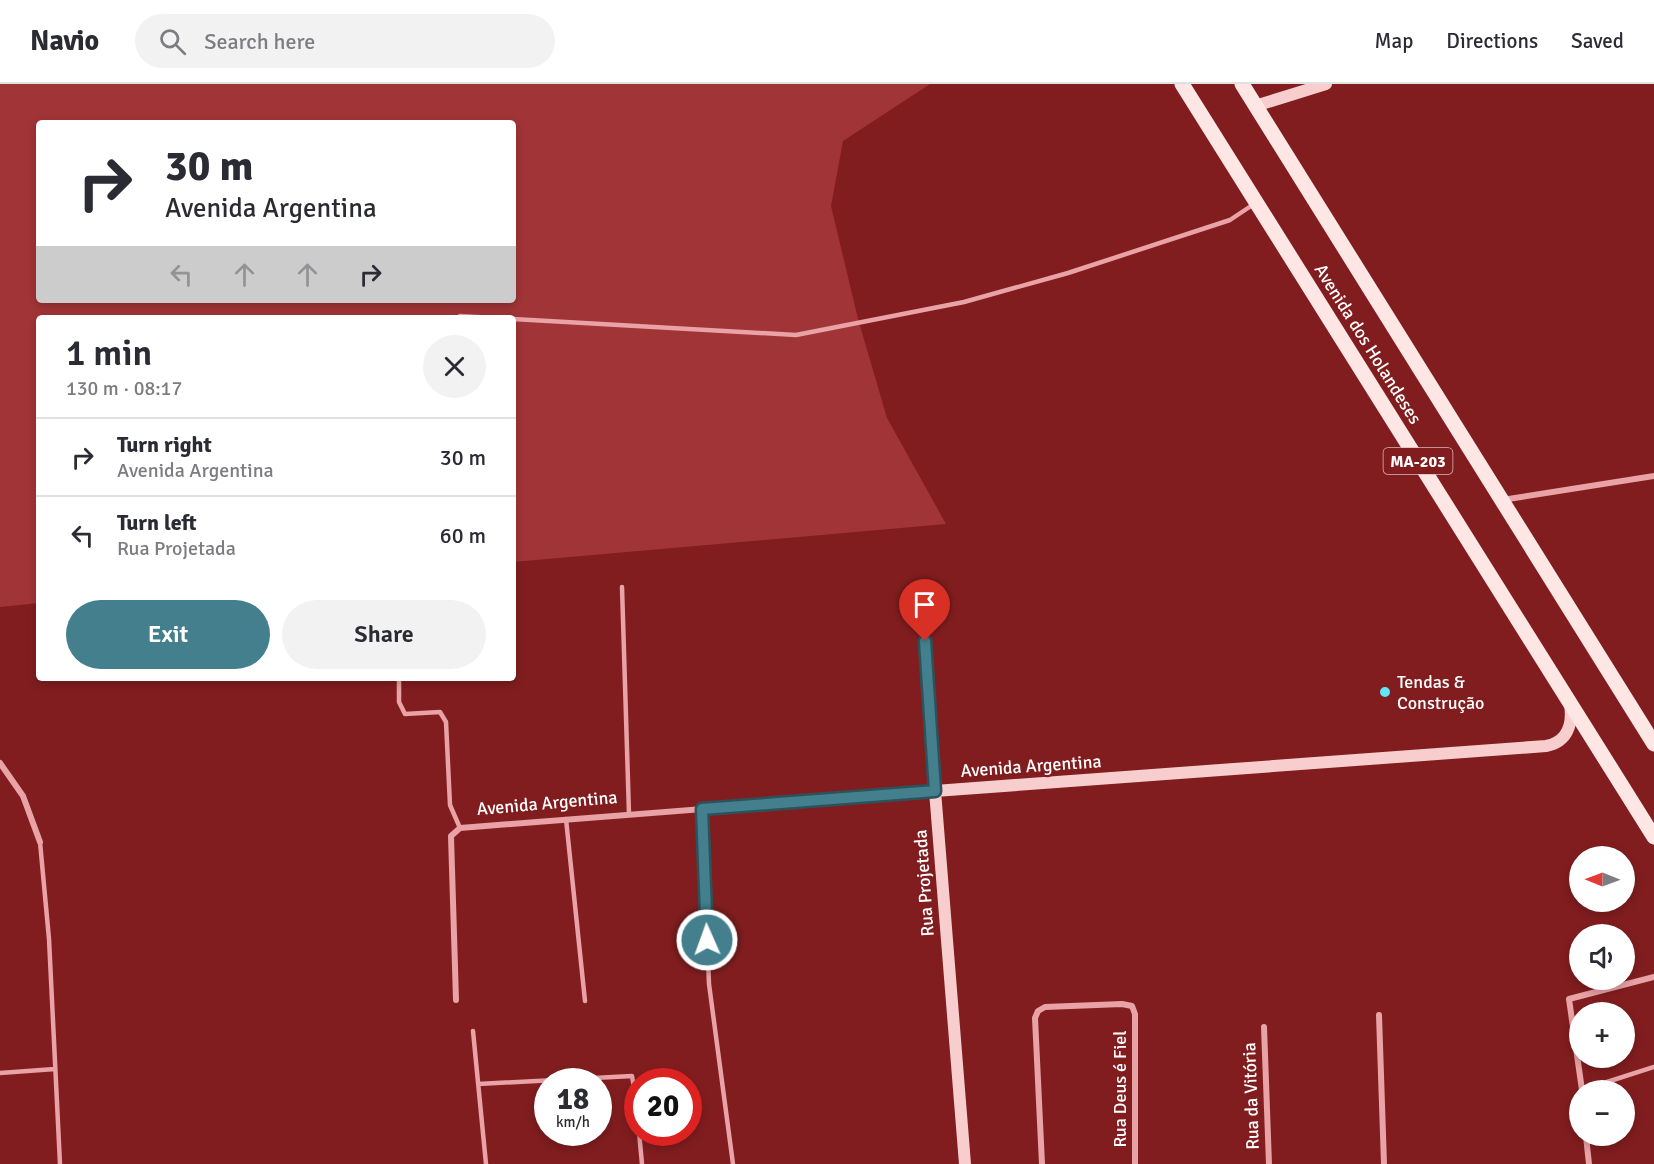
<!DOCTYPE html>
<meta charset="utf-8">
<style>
body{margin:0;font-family:Signika,sans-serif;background:#f2f2f3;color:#2b2b33;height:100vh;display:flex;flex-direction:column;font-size:22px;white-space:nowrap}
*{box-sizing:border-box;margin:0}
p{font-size:20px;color:#7c7c81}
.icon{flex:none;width:33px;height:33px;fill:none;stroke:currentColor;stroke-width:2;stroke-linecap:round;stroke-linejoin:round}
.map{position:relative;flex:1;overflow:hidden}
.sheet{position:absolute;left:36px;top:231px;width:480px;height:366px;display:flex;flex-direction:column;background:#fff;border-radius:6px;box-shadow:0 3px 9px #0003}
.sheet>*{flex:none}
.guide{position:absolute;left:36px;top:36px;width:480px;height:183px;border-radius:6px;box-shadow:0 3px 9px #0003;background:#fff;color:#2b2b33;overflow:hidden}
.needle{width:39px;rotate:271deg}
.fabs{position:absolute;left:1569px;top:762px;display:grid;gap:12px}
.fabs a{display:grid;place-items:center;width:66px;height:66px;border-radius:50%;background:#fff;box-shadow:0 3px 9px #0003;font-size:30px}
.speed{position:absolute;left:534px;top:984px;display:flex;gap:12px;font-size:30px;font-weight:700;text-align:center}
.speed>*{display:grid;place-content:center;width:78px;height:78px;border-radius:50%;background:#fff;box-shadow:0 3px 9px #0003;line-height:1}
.speed small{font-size:15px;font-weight:400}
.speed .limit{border:9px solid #d22;background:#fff;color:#111}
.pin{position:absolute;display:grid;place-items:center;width:51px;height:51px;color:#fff;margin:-62px -26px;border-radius:50% 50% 50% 0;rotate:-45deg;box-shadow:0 0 6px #0007}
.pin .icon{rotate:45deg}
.me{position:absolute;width:66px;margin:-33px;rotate:358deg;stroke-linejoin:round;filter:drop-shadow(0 0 4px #0008)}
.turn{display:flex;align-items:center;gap:21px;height:126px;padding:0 30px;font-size:27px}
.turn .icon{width:78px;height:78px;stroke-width:2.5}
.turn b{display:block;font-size:42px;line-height:51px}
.lanes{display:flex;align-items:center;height:57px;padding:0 30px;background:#0003;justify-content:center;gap:30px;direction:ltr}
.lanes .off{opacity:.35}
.round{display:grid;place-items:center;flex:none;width:63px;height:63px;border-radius:32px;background:#f2f2f3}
.headline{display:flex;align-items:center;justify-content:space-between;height:102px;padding:0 30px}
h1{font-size:36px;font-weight:600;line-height:45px}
.action{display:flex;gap:12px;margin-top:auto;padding:12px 30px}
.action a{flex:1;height:69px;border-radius:36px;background:#437f8c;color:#fff;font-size:24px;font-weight:600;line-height:69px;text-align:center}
.action a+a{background:#f2f2f3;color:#2b2b33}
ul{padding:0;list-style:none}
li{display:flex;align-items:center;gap:18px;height:78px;padding:0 30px;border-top:2px solid #e1e1e2}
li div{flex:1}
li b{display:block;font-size:22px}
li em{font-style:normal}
header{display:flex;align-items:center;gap:36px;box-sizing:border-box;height:84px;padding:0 30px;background:#fff;border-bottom:2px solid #e1e1e2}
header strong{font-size:28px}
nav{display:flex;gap:33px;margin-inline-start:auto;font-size:21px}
.search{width:420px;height:54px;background:#f2f2f3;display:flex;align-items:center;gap:15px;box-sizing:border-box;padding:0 21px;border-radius:33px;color:#7c7c81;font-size:22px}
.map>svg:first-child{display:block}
.green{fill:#a13437;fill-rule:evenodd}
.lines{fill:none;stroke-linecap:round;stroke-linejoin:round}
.lane{stroke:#e9a2a5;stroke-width:4.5}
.street{stroke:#e9a2a5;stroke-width:6}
.secondary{stroke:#f7cdce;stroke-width:12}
.primary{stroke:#fee6e5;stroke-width:15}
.route-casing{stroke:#2c535b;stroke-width:15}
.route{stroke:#437f8c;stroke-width:10}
.poi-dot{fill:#61e5f8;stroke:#811d1f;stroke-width:2}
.labels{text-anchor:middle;stroke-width:4.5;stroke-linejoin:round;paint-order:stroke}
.shield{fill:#811d1f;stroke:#d9bbbc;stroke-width:1.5}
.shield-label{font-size:16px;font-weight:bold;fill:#fff}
.street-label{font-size:18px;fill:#fff;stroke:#811d1f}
.poi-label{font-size:18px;fill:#fff;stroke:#811d1f;text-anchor:start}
</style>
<header>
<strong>Navio</strong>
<div class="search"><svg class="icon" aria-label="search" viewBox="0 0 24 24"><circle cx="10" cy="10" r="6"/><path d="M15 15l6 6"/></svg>Search here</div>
<nav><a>Map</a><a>Directions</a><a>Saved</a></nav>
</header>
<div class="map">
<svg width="1654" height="1080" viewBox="0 0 1654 1080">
<rect width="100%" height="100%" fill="#811d1f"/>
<path class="green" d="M0,0H930L843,57L831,122L858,235L887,334L946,440L513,478V234H39V519L0,523ZM39,39H513V216H39Z"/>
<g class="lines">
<path class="lane" d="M460,232L494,234
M513,235L796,251L964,218L1068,189L1230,136L1254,120
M622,503L629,730
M399,594V618L405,630L440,628L446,638L450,721L460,744
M702,725L709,900L733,1080
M566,735L585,917
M40,758L49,855L60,1080
M473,947L486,1080
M0,989L55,985
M478,1000L632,992L638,1028
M1582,1006L1654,983
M639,1048L642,1080"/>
<path class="street" d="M1502,416L1654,392
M0,679L23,712L40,758
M456,916L451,752L460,744L935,707L922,515
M1379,931L1384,1080
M1264,943L1269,1080
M1582,1006L1569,915L1654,893
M1586,1052L1589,1080
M1042,1080L1035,934L1038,927L1045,923L1122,920L1132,922L1135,930V1080"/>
<path class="secondary" d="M1255,22L1326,0
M965,1080L935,707L1546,662C1568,658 1573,640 1570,620"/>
<path class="primary" d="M1182,0L1654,753
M1242,0L1654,660"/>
</g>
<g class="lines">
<defs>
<path id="route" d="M707,856L702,725L935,707L925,557"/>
</defs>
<use href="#route" class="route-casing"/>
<use href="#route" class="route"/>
</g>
<circle class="poi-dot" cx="1385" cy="608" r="6"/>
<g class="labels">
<rect class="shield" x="1383.5" y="364" width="69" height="26" rx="4.5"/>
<g class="shield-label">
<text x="1418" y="383">MA-203</text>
</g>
<g class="street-label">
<text transform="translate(1368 260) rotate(58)" y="6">Avenida dos Holandeses</text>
<text transform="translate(1031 682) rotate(-4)" y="6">Avenida Argentina</text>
<text transform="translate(547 719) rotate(-5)" y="6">Avenida Argentina</text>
<text transform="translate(924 799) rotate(-94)" y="6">Rua Projetada</text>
<text transform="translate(1120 1005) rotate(-90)" y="6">Rua Deus é Fiel</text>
<text transform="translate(1251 1012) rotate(-92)" y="6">Rua da Vitória</text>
</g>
<g class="poi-label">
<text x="1397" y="604">Tendas &amp;<tspan x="1397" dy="21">Construção</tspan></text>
</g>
</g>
</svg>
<div class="fabs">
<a><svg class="needle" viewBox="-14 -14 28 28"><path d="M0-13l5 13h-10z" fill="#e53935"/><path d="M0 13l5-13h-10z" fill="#7c7c81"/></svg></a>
<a><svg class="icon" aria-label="sound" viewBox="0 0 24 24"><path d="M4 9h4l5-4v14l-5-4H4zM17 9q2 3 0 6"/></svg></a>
<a>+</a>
<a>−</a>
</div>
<div class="speed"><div>18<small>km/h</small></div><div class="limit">20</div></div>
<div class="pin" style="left:925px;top:557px;background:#d93025"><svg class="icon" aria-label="arrive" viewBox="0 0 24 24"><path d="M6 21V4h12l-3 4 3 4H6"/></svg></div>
<svg class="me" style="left:707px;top:856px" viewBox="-20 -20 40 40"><circle r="17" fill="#437f8c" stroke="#fff" stroke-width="3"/><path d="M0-11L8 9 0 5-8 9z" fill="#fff"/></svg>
<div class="guide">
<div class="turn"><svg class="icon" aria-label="right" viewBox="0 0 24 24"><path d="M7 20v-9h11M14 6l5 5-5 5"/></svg><div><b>30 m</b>Avenida Argentina</div></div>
<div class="lanes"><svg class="icon off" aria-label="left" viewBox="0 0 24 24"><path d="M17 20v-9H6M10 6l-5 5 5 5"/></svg><svg class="icon off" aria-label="ahead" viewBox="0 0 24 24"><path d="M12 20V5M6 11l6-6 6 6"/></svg><svg class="icon off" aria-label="ahead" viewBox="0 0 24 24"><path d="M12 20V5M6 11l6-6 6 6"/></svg><svg class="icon" aria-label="right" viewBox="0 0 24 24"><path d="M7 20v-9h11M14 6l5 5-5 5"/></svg></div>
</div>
<section class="sheet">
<div class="headline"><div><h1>1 min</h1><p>130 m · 08:17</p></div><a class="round"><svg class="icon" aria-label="close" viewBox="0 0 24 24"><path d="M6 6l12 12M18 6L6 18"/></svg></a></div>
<ul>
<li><svg class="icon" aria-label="right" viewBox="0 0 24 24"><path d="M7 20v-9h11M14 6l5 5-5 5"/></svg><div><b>Turn right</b><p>Avenida Argentina</p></div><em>30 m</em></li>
<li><svg class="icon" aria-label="left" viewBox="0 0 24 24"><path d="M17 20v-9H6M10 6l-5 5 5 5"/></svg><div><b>Turn left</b><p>Rua Projetada</p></div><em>60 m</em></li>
</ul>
<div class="action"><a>Exit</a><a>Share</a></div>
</section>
</div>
